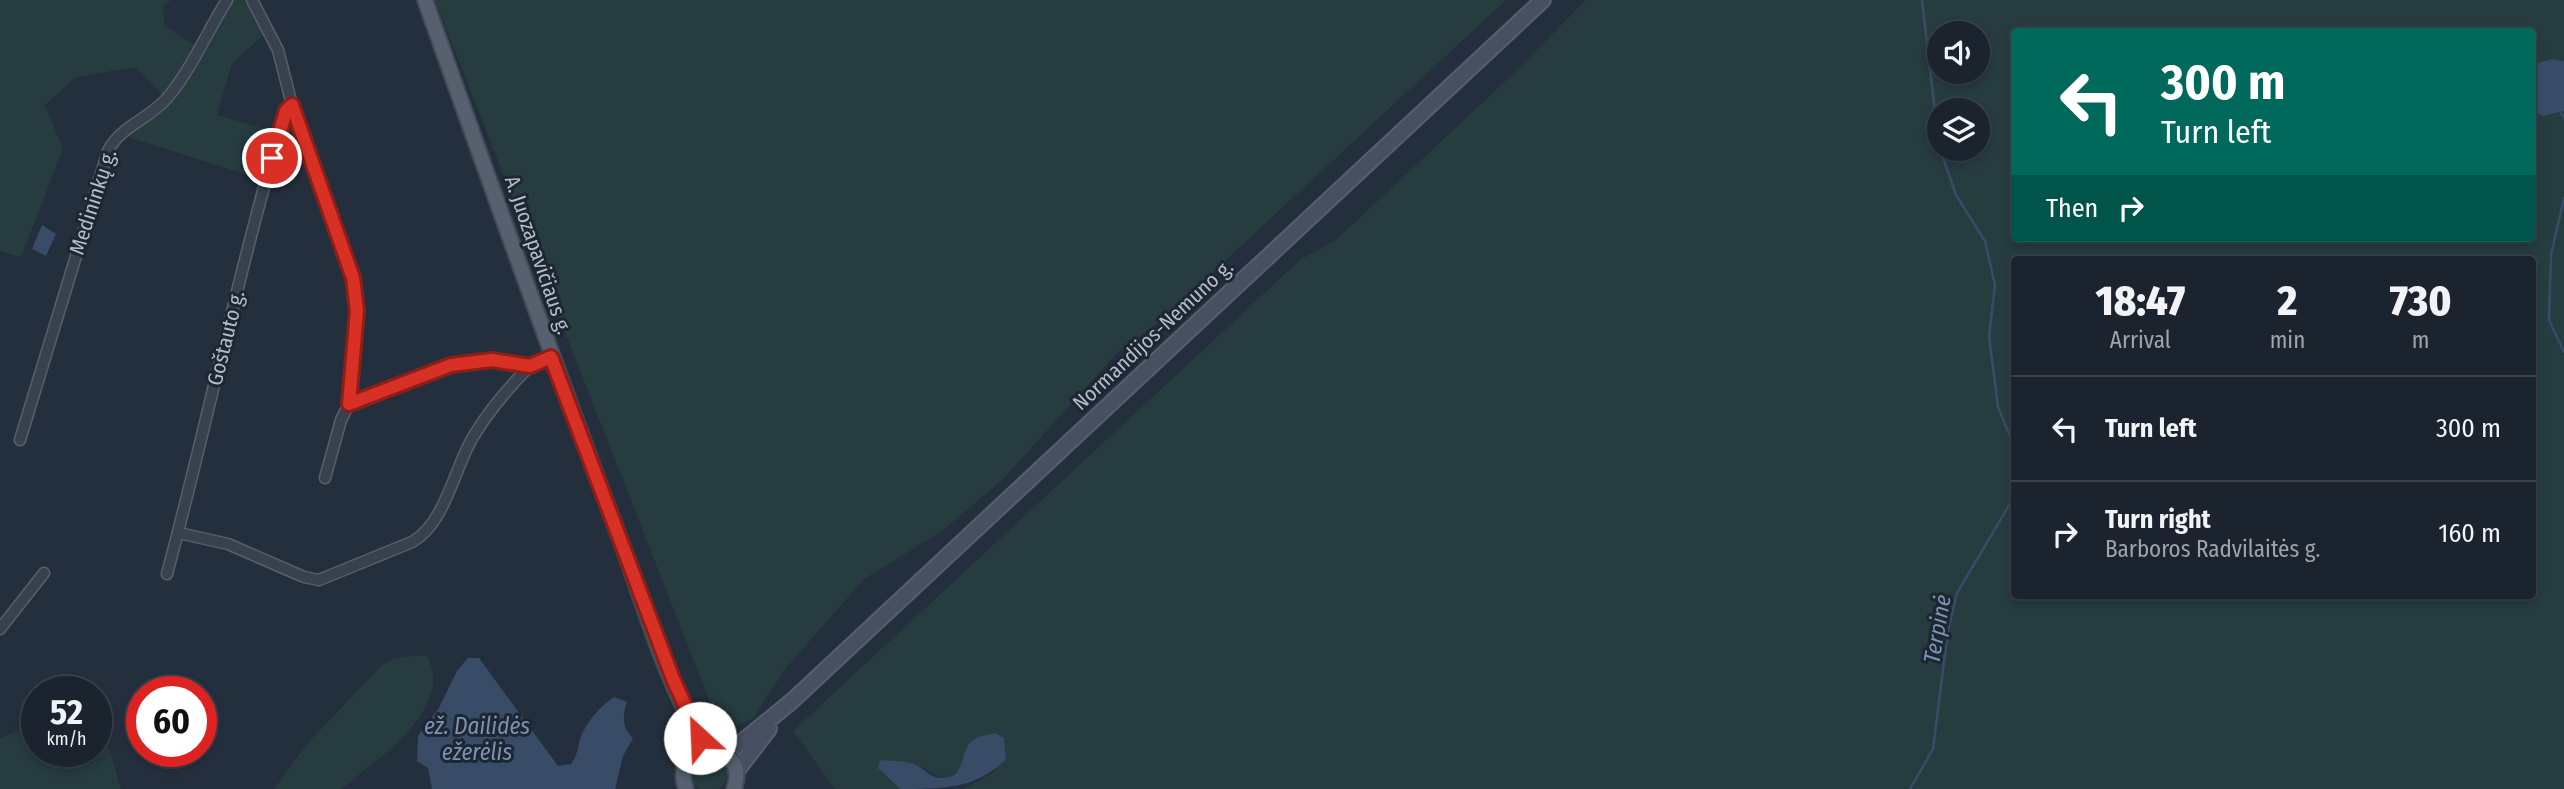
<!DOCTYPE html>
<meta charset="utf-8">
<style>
body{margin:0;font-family:"Fira Sans Condensed",sans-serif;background:#282f3a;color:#f1f3f6;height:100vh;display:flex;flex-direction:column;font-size:26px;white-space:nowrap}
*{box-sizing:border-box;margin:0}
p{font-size:23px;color:#a0a4aa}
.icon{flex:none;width:38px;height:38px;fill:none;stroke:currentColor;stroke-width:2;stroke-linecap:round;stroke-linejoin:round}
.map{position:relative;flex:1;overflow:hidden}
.details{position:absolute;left:2011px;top:256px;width:525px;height:343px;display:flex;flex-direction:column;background:#1b232e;border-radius:7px;box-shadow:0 4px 10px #0003,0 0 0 2px #39404a}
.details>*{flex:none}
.top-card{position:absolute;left:2011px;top:28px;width:525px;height:214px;border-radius:7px;box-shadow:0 4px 10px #0003,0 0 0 2px #39404a;background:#00695c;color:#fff;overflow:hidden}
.controls{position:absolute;left:1927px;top:21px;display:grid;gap:14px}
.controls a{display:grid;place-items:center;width:63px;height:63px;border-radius:50%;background:#1b232e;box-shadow:0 4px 10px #0003,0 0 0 2px #39404a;font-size:35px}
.speed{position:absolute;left:21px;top:676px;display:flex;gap:14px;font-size:35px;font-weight:700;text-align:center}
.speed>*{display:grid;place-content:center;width:91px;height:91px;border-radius:50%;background:#1b232e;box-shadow:0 4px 10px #0003,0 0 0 2px #39404a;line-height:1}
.speed small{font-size:18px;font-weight:400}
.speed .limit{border:10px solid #d22;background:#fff;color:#111}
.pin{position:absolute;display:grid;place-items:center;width:60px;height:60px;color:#fff;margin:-30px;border:4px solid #fff;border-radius:50%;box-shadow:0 2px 7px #0007}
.me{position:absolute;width:77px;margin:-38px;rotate:335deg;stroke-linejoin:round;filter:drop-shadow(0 0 5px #0008)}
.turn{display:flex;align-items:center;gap:24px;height:147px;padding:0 35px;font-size:32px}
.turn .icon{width:91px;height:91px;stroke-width:2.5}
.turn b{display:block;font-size:49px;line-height:60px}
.then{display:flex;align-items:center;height:66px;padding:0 35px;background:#0003;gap:14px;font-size:26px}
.eta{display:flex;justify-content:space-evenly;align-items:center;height:119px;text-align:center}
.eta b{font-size:42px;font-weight:800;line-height:49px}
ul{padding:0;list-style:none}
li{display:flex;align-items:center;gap:21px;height:105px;padding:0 35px;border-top:2px solid #39404a}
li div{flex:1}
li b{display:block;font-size:26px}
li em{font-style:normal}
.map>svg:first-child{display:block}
.green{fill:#263c3f;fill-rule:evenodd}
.water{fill:#394c67}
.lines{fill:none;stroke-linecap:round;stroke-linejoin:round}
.stream{stroke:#394c67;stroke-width:2.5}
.minor-casing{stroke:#565f6c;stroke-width:13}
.secondary-casing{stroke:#565f6c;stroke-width:18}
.primary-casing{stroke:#414a57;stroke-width:18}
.minor{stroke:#38414e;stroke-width:10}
.secondary{stroke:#465061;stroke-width:14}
.primary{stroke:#56606e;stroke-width:14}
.route-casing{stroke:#8d1f18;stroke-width:18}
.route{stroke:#d93025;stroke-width:12}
.labels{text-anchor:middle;stroke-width:6;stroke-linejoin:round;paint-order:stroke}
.street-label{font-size:21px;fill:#b4bcc9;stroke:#1d2633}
.water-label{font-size:23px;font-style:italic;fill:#7c92b1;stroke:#1d2633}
</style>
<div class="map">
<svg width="2564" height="789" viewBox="0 0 2564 789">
<rect width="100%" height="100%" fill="#242f3e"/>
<path class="green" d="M0,0H171L163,6L164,25L196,46L164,96L135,67L76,77L45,105L63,149L21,257L0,251Z
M233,0H247L266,33L232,63L217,115L276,132L263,180L125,136L170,102Z
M435,0H1506L1158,323L1117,353L1003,479L942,531L864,579L786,668L753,718L731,728L724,727L717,720Z
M1586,0H2564V61L2552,59L2532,65V32H2014V238H2532V111L2543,116L2564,111V789H965L997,770L964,757L963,766C940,789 936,771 914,764C904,761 892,761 881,760L886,777L900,789H835L793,731L1300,260L1336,240L1512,75ZM1939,33H1978V72H1939ZM1939,110H1978V149H1939ZM2014,259H2532V595H2014Z
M426,655C454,699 393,749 362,772C356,777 347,786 340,789C331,789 287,789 274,789L307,744L382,665L395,658Z
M37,697V751H96V725L103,729L121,789H0V738L17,731Z
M691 774a18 18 0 1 1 36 0a18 18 0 1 1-36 0Z"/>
<path class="water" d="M2552,59L2564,61V111L2543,116L2532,111V65Z
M42,225L56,234L46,256L32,249Z
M468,658H479L558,766L571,764C579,754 577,743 583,732C590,718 601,706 614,697L627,702C622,716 622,727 633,738L623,756L615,789H432L428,768L417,761L418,736L439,708L457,671Z
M995,733L1004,738L1006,759C977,789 942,789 900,789L878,768L880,760C892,761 908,760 918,766C927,771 931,778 942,778C966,777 959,756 970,743C976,736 987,735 995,733Z"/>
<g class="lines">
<path class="stream" d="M1922,0L1939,147
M2561,113L2564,118
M1940,149L1956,195L1985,241L1995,285L1989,336L1998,407L2014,446
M2564,198L2551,255L2549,320L2564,352
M1910,789L1933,749L1948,630L1957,593L2014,497V481"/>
<defs>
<path id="minor" d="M252,0L278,50L292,105L353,277L357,311L349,404
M20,440L108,151C119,127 151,118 168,97C192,68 207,32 227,0
M325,478L341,420L349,404L451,365L492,360L530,366L551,357
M179,533L228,544L304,577L319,580L412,542C445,524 454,469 473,437C488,412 509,387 530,366
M167,574C202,443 230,310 266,180C271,162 279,116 292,105
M0,629L44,573"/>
<path id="secondary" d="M723,753L737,746L792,701L1543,0
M736,772L769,729"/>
<path id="primary" d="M425,0C490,183 555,366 623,547C643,602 674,709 711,750
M686,789C668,738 752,739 734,789"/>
</defs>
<use href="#minor" class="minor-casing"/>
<use href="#secondary" class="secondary-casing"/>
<use href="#primary" class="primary-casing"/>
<use href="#minor" class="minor"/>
<use href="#secondary" class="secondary"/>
<use href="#primary" class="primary"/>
</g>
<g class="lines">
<defs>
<path id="route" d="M272,158L286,111L292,105L353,278L357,311L349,404L451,365L492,360L530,366L551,357L673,679L700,738"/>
</defs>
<use href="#route" class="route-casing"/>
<use href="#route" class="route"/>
</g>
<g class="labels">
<g class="street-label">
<text transform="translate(93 202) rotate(-72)" y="7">Medininkų g.</text>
<text transform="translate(538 255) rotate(71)" y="7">A. Juozapavičiaus g.</text>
<text transform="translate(1153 335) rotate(-43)" y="7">Normandijos-Nemuno g.</text>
<text transform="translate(226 338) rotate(-76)" y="7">Goštauto g.</text>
</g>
<g class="water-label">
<text transform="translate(1937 629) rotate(-80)" y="8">Terpinė</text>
<text x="477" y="734">ež. Dailidės<tspan x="477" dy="26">ežerėlis</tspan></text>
</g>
</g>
</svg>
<div class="controls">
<a><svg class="icon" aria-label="sound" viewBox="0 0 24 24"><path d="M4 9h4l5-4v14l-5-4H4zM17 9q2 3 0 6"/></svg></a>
<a><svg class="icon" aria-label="layers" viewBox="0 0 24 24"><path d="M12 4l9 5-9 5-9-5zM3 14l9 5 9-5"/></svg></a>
</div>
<div class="speed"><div>52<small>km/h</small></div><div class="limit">60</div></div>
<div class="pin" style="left:272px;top:158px;background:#d93025"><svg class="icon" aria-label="arrive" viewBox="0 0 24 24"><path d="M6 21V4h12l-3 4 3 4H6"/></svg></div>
<svg class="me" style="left:700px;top:738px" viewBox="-20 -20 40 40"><circle r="19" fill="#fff"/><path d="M0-13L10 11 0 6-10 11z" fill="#d93025"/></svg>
<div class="top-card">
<div class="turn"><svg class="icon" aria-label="left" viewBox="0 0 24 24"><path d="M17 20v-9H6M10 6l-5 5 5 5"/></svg><div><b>300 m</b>Turn left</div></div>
<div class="then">Then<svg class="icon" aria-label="right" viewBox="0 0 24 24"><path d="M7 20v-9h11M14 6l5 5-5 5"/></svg></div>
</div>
<section class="details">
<div class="eta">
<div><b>18:47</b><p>Arrival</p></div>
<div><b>2</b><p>min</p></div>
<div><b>730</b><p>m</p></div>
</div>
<ul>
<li><svg class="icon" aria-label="left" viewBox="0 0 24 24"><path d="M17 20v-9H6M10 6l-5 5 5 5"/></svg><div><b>Turn left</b></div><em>300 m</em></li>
<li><svg class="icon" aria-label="right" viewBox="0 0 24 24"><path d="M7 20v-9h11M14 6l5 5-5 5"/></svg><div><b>Turn right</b><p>Barboros Radvilaitės g.</p></div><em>160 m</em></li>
</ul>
</section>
</div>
